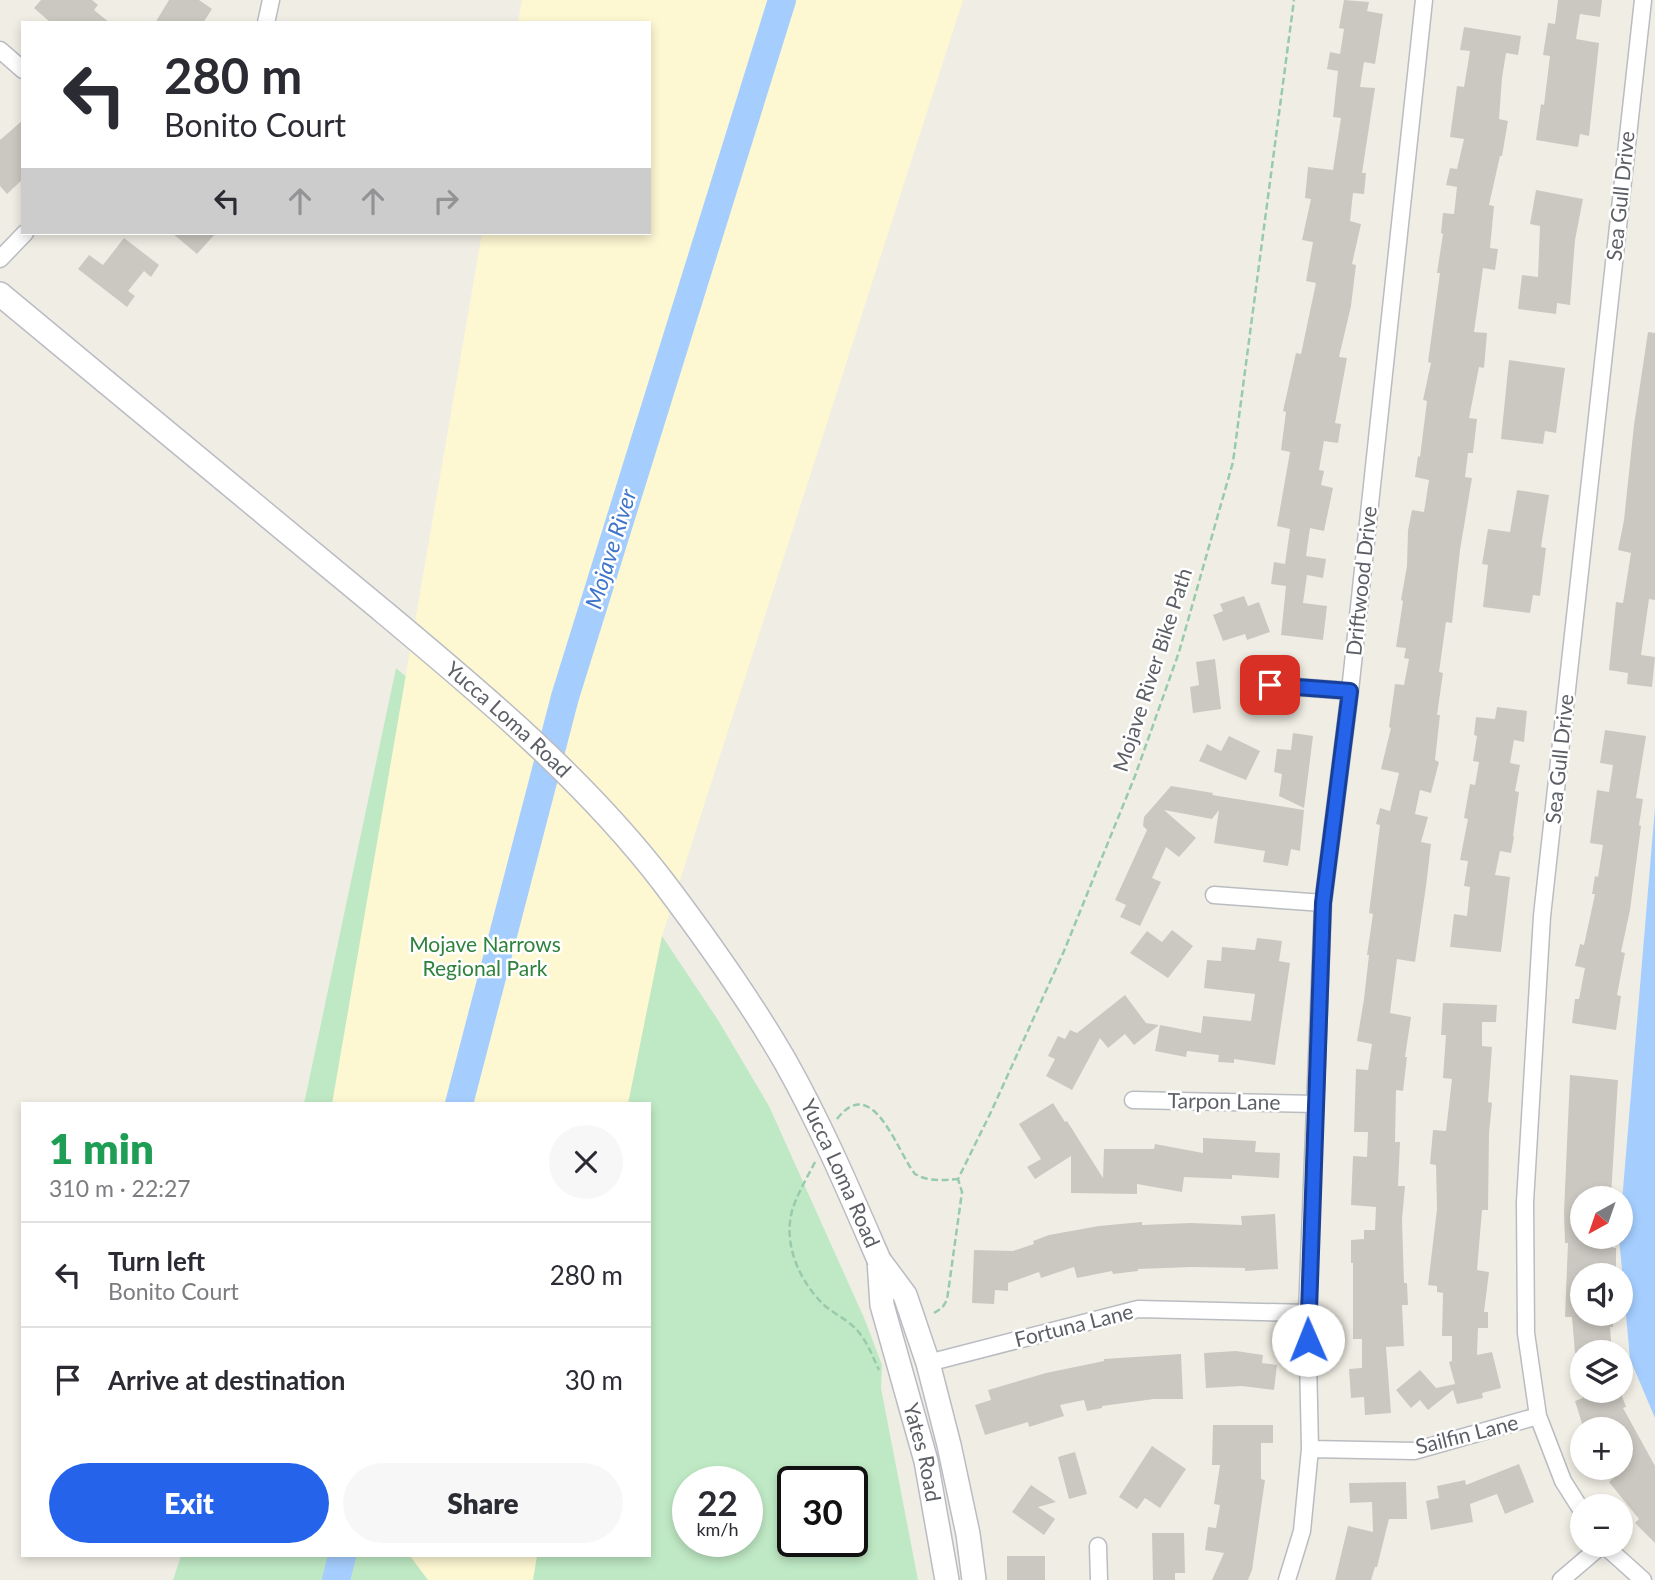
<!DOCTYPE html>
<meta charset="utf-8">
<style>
body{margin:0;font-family:Lato,sans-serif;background:#f7f7f7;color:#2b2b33;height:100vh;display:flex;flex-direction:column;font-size:26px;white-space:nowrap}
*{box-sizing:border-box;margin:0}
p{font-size:23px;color:#7c7c81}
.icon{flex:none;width:38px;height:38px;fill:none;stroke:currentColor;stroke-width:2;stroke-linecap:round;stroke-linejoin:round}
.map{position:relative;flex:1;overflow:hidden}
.panel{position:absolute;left:21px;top:1102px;width:630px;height:455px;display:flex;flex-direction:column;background:#fff;border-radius:0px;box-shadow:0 4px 10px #0003}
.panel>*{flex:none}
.banner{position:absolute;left:21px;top:21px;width:630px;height:214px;border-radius:0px;box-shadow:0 4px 10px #0003;background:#fff;color:#2b2b33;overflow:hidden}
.needle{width:46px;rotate:220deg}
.controls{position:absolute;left:1570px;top:1186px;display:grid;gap:14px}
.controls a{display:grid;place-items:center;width:63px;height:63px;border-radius:50%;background:#fff;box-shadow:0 4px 10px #0003;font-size:35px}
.speed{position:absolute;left:672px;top:1466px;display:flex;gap:14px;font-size:35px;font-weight:700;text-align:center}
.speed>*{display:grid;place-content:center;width:91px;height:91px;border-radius:50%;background:#fff;box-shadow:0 4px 10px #0003;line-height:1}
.speed small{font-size:18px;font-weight:400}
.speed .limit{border:4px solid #111;border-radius:10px;background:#fff;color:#111}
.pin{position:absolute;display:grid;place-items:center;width:60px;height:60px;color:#fff;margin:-30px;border-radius:14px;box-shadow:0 4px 10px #0006}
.me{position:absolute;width:77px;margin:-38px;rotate:359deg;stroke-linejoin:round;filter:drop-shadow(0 0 5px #0008)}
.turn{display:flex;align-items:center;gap:24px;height:147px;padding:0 28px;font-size:32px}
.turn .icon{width:91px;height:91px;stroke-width:2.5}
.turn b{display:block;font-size:49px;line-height:60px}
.lanes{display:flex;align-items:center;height:66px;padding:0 28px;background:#0003;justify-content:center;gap:35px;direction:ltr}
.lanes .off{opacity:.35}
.round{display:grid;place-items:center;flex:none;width:74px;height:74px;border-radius:37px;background:#f7f7f7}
.headline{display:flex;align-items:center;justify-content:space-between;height:119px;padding:0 28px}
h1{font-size:42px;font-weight:800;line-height:52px;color:#1e9e55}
.cta{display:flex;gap:14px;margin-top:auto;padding:14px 28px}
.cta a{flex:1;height:80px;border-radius:42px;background:#2563eb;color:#fff;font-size:28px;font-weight:800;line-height:80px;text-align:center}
.cta a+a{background:#f7f7f7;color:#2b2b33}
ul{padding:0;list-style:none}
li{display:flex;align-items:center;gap:21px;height:105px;padding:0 28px;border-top:2px solid #e1e1e2}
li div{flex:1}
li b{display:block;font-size:26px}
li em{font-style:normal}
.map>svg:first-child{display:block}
.green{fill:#bfe9c4;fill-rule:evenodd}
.sand{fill:#fdf7d2}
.water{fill:#a5ceff}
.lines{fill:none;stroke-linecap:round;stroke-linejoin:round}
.river{stroke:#a5ceff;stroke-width:28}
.building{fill:#cbc8c1}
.minor-casing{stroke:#b9bcc1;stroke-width:19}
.secondary-casing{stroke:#babcc3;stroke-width:26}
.path{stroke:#98caac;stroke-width:2.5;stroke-dasharray:7 3.5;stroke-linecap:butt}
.minor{stroke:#fff;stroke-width:16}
.secondary{stroke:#fff;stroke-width:23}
.secondary-bridge-casing{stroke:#babcc3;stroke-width:26;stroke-linecap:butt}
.secondary-bridge{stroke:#fff;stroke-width:23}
.route-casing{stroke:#184099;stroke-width:18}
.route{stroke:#2563eb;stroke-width:12}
.labels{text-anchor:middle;stroke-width:5;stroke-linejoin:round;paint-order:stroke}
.street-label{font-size:21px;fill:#5c5f66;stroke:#fff}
.park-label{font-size:21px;fill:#2f823b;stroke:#fff}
.water-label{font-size:23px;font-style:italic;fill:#3f75cb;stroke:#fff}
</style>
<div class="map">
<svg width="1655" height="1580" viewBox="0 0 1655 1580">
<rect width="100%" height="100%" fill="#f0eee4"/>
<path class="green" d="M396,668L466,728L598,862L662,936L718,1020L769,1106L865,1320L882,1365L881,1388L918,1580H173L181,1556H649V1104H304ZM688,1482H747V1542H688ZM793,1482H852V1542H793Z"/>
<path class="sand" d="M522,0H963L662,936L628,1104H332L482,233H649V23H518Z
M410,1556H537L533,1580H428Z"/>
<path class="water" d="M1655,807V1418L1630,1359L1619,1237Z"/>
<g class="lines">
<path class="river" d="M459,1104L565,697L782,0
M336,1580L342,1556"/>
</g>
<path class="building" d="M41,0H92L98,5L94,10L110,23H51L34,8Z
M169,0H199L212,9L203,23H155Z
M1344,0L1369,2L1367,11L1383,14L1375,64L1364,62L1360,87L1375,88L1362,173H1366L1364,194L1353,193L1350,221L1361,224L1352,264L1356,265L1351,306L1339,357L1347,358L1335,423L1341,424L1338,443L1324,441L1319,470L1324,471L1321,485L1333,488L1324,531L1310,528L1306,556L1326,559L1323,578L1307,575L1303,603L1327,606L1323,640L1281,635L1286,586L1271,584L1274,562L1285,564L1290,529L1277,526L1290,452L1281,450L1286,412L1283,411L1296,353L1301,354L1316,283L1306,281L1313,242L1302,240L1311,199L1305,198L1308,167L1333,170L1341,118L1333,117L1338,71L1327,69L1330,52L1340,54L1344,29L1339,28Z
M1558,0H1602L1600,17L1580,14L1576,39L1599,43L1589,136L1580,134L1578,147L1536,140L1541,104L1544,105L1550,56L1543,55L1548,23L1555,24Z
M1464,27L1521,36L1518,55L1506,53L1502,78L1499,119L1508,121L1502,156H1500L1489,205L1494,206L1490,248L1498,249L1495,270L1483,268L1474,332L1487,333L1484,368L1479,367L1469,418L1477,419L1473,453H1468L1465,477L1472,478L1460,550L1452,623L1446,622L1439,672L1443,673L1437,715H1440L1435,760L1439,762L1431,793L1420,790L1415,814L1428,817L1421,842L1431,844L1426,886L1415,962L1397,959L1390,1013L1411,1017L1405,1057H1407L1403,1091L1396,1090L1395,1142H1400L1398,1186H1405L1402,1220L1404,1283H1407L1408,1305H1402L1404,1346L1386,1347L1391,1413L1365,1415L1364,1397L1351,1398L1349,1369L1362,1368V1339H1353V1263H1351V1240L1364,1239V1230H1375L1376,1207L1351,1205L1353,1156L1367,1157L1368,1132H1354L1356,1069L1368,1070L1372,1044L1357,1041L1364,999L1369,955H1367L1373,914L1369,913L1380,825L1376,824L1380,808L1390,811L1399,773L1381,769L1391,728L1389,727L1395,684L1404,685L1409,659L1404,658L1406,648L1396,647L1403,601L1401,600L1407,566L1408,530L1412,510L1424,512L1429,480L1415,477L1418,456L1420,457L1427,401L1423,400L1431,363L1428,362L1440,273H1437L1443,234L1441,233L1443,213L1454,214L1457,187L1446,185L1450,168L1457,169L1464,139L1450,137L1457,86L1464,87L1470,51L1460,50Z
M23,120V179L7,194L0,186V140Z
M1536,190L1583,199L1575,240L1570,305L1557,303L1556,314L1518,309L1522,275L1538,277L1540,226L1530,224Z
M172,233H216L197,254Z
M124,238L159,265L151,277L144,271L128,291L135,296L127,307L78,269L89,255L103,265Z
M1648,332L1655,333V600L1649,599L1641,655L1655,657L1652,687L1627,684L1628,673L1609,670L1616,602L1623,603L1631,553L1618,550L1624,520L1634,425Z
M1509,360L1565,368L1556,433L1545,431L1543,444L1501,439Z
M1517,490L1549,495L1541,547L1546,548L1540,596L1533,595L1530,613L1483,607L1488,565L1482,564L1488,529L1510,532Z
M1244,596L1248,606L1259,602L1270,632L1247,640L1245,634L1223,641L1213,615L1223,611L1220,604Z
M1215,659L1221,709L1193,713L1190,687L1199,685L1196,662Z
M1497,707L1527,711L1524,742L1514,740L1510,763L1520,765L1515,791L1519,792L1513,836L1514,837L1511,853L1500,851L1495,875L1510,877L1501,952L1450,947L1454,914L1467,916L1470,887L1464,886L1468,861L1460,860L1468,819L1464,818L1470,784L1475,785L1479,762L1473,761L1477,736L1474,735L1476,717L1495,719Z
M1605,730L1646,736L1636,798L1643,799L1639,825L1641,826L1630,910L1621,952L1625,953L1617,995L1621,996L1616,1030L1572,1023L1575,999H1579L1585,968L1575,966L1580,944L1584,945L1595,894H1592L1595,876L1598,877L1603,845L1590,843L1597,790L1609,792L1613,765L1600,763Z
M1293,733L1313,736L1304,808L1279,796L1282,774L1274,772L1277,749L1291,750Z
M1229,736L1260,751L1246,780L1199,761L1207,744L1221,751Z
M1171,786L1213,793L1212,795L1304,810L1300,851L1291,849L1288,866L1263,862L1265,851L1214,843L1219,810L1212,819L1164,810L1196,838L1179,857L1166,847L1152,878L1161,882L1140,926L1120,917L1126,905L1115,900L1147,830L1143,826L1144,817Z
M1172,930L1193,946L1168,978L1130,953L1147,931L1162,942Z
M1257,938L1282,941L1279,961L1290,963L1275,1065L1234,1059V1063L1218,1062L1219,1055L1187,1051L1186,1057L1155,1051L1160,1025L1201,1033L1203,1016L1251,1021L1255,994L1204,988L1207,960L1221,961L1222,947L1255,950Z
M1125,995L1146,1023L1159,1025L1134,1045L1125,1034L1108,1048L1100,1038L1072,1090L1046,1076L1055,1059L1048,1056L1058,1036L1065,1039L1070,1030L1077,1033Z
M1443,1003L1497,1005L1496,1022H1482V1046L1492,1047L1488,1102L1492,1103L1489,1133L1488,1210H1482L1477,1270L1489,1272L1484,1312H1488V1328H1478L1477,1355L1492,1352L1501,1388L1482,1393L1483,1398L1457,1404L1453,1390L1428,1410L1420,1400L1411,1408L1396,1390L1420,1370L1436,1388L1455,1384L1449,1362L1452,1361V1336H1442L1443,1293L1437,1292V1286L1428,1285L1437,1209L1436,1165L1430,1164L1433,1130L1446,1131L1452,1079L1443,1078L1446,1035H1441Z
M1570,1075L1618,1080L1611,1196L1582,1195V1237H1613V1248H1616V1276H1582V1314H1613V1327H1610L1612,1353H1575L1572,1317H1565L1568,1243H1565L1564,1212Z
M1053,1103L1065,1122L1067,1121L1103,1178L1104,1149H1154L1155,1144L1203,1153V1138L1256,1141L1255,1152L1280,1153L1279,1178L1232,1175V1179L1184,1177L1182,1192L1137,1184V1194L1071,1193V1156L1035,1179L1027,1167L1041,1159L1019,1124Z
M1275,1214L1278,1269L1245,1271V1268L1192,1267L1138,1269V1271L1113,1274L1112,1271L1077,1278L1074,1267L1041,1278L1039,1272L1008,1283V1291L995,1290L994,1304L972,1303L974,1250L1013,1251L1034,1244L1033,1241L1049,1235L1099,1226L1142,1222V1225L1191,1223L1242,1225L1241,1216Z
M1236,1351L1263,1355L1262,1363L1277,1365L1274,1390L1242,1386L1206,1388L1204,1353Z
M1181,1354L1183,1399H1154L1102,1406V1408L1087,1411L1084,1400L1060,1405L1064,1416L1029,1427L1028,1422L985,1435L975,1405L991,1400L988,1390L1046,1373L1104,1361V1359Z
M1581,1391H1620L1626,1407L1623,1408L1655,1466V1543L1635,1523L1639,1519L1609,1482L1620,1472V1430H1584L1575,1401L1583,1398Z
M1213,1425H1273V1443H1261V1479L1265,1480L1252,1570L1248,1580H1212L1224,1553L1205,1550L1208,1527L1216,1528L1220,1505L1214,1504L1220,1465H1212Z
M1152,1446L1186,1469L1160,1508L1145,1498L1137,1509L1119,1497Z
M1075,1452L1087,1494L1069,1499L1058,1457Z
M1519,1464L1534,1502L1505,1514L1497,1494L1470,1504L1473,1522L1431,1530L1426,1501L1439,1498L1437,1486L1465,1480L1466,1485Z
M1406,1482L1407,1519H1389L1377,1567H1375L1371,1580H1335L1348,1526L1373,1532L1372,1502L1350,1503L1349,1483Z
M1031,1485L1056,1502L1038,1507L1055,1519L1044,1535L1012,1512Z
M1152,1533H1184L1185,1573H1175V1580H1153Z
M1007,1556H1045V1580H1007Z"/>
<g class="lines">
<defs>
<path id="minor" d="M266,23L271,0
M0,50L23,70
M0,259L25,233
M1270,685L1350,691
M1214,895L1323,903
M1133,1100L1315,1104
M928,1363L1138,1309L1307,1313
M1310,1449L1414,1451L1538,1416
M1582,1511L1563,1481L1538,1416L1526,1333L1525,1202L1542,916L1643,0
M1604,1545L1643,1580
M1098,1546L1099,1580
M1287,1580L1302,1531L1310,1449L1307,1313L1323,903L1350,691L1424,0
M1561,1580L1602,1545"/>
<g id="secondary">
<path d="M0,294L106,382"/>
<path d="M879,1260L905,1295L928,1363L949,1445L968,1534L974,1580"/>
<path id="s1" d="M879,1260L882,1305L926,1461L947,1580"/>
</g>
</defs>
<use href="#minor" class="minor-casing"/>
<use href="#secondary" class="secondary-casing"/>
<path class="path" d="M837,1119C873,1072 897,1152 915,1174C929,1182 942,1180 958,1179
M815,1162C807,1178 797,1194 792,1211C783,1245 800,1282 824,1305C833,1313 846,1319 855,1328C866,1339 872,1355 879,1370
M934,1313L942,1308L947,1300L962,1192L958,1179L991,1112L1064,951L1135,776L1179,652L1233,462L1294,0"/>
<use href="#minor" class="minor"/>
<use href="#secondary" class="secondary"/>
<defs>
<g id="secondary-bridge">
<path id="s2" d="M106,382C195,456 284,529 373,603C476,689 582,776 664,883C707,940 749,999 785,1061C821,1125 850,1193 879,1260"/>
</g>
</defs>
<use href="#secondary-bridge" class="secondary-bridge-casing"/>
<use href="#secondary-bridge" class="secondary-bridge"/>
</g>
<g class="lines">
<defs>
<path id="route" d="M1270,685L1350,691L1323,903L1308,1340"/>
</defs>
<use href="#route" class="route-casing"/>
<use href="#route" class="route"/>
</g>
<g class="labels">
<g class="street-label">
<text transform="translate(1621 196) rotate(-84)" y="7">Sea Gull Drive</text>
<text transform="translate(1362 581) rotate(-84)" y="7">Driftwood Drive</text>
<text transform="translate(1153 670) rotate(-72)" y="7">Mojave River Bike Path</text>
<text dy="7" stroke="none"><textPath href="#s2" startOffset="525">Yucca Loma Road</textPath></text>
<text transform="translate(1560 759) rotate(-84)" y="7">Sea Gull Drive</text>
<text transform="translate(1224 1102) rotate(1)" y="7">Tarpon Lane</text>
<text dy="7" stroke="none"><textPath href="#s2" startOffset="1092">Yucca Loma Road</textPath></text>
<text transform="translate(1074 1326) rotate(-14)" y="7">Fortuna Lane</text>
<text transform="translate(1467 1435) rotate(-14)" y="7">Sailfin Lane</text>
<text dy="7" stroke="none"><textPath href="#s1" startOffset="198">Yates Road</textPath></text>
</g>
<g class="park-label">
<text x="485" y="952">Mojave Narrows<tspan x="485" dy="24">Regional Park</tspan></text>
</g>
<g class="water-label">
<text transform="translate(611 549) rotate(-73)" y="8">Mojave River</text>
</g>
</g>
</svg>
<div class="controls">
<a><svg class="needle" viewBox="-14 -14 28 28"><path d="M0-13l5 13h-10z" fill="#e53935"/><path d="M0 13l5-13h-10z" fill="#7c7c81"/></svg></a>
<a><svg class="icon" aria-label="sound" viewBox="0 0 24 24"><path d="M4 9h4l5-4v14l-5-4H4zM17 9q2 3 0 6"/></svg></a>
<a><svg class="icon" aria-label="layers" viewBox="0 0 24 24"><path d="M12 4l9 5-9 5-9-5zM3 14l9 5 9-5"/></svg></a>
<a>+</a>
<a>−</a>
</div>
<div class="speed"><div>22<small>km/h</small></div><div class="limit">30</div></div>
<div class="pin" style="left:1270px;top:685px;background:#d93025"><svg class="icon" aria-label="arrive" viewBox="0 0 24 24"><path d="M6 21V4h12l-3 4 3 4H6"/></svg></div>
<svg class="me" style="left:1308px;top:1340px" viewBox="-20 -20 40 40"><circle r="19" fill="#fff"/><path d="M0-13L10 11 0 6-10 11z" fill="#2563eb"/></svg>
<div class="banner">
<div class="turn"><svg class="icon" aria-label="left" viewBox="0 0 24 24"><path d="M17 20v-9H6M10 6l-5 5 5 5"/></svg><div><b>280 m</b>Bonito Court</div></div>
<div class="lanes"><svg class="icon" aria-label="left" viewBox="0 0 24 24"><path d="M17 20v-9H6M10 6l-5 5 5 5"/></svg><svg class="icon off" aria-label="ahead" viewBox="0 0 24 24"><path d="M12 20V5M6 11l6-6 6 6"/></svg><svg class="icon off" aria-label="ahead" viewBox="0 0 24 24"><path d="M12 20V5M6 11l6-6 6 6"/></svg><svg class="icon off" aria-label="right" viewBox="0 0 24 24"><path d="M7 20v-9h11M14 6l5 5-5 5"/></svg></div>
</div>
<section class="panel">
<div class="headline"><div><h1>1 min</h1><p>310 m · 22:27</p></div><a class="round"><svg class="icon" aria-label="close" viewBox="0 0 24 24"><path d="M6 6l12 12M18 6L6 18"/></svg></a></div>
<ul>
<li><svg class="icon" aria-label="left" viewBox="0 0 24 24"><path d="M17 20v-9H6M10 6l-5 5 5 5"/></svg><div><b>Turn left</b><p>Bonito Court</p></div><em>280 m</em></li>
<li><svg class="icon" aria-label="arrive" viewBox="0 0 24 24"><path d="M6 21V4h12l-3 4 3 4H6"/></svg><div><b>Arrive at destination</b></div><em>30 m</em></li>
</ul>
<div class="cta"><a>Exit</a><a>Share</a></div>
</section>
</div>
